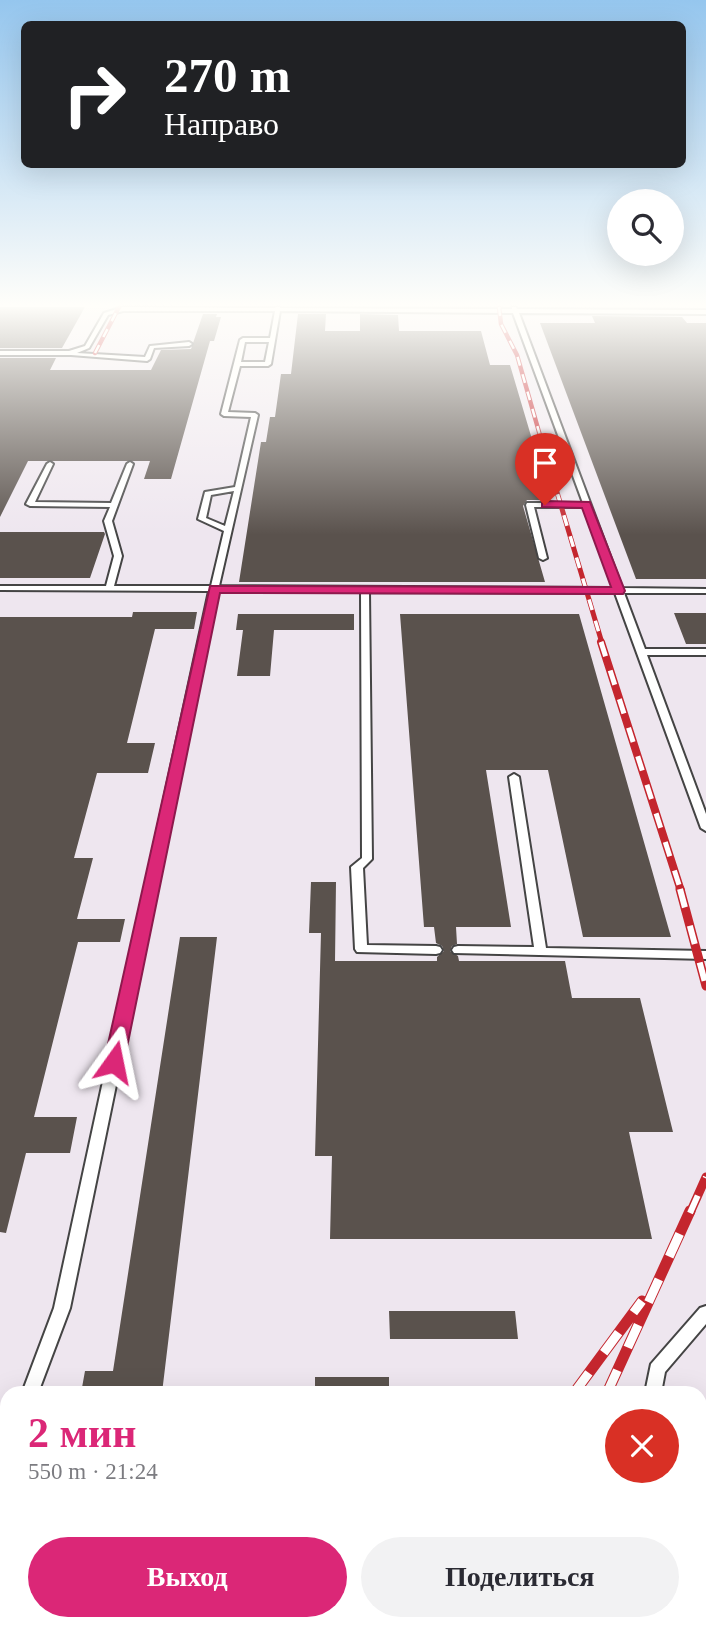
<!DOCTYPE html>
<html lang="ru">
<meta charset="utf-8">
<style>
body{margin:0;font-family:Georgia,serif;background:#f2f2f3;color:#2b2b33;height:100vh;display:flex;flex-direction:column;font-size:26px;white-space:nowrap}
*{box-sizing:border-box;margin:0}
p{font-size:23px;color:#7c7c81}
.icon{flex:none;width:38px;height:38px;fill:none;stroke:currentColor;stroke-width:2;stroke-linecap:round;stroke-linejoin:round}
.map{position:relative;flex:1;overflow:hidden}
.sheet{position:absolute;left:0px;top:1386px;width:707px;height:245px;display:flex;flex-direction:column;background:#fff;border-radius:21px 21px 0 0;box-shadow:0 7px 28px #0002}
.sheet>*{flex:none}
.top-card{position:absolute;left:21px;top:21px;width:665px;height:147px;border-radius:10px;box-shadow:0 7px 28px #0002;background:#202124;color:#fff;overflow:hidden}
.controls{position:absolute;left:607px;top:189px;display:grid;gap:14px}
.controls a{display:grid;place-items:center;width:77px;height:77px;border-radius:50%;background:#fff;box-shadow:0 7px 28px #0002;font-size:35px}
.pin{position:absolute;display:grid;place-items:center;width:60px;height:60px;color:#fff;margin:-72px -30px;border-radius:50% 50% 50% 0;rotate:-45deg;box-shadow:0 0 7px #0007}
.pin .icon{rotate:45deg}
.me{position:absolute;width:77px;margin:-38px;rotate:12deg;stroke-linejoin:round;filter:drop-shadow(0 0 5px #0008)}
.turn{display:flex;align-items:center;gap:24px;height:147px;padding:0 28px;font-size:32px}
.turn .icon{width:91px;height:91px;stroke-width:2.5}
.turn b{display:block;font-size:49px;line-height:60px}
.round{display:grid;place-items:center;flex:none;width:74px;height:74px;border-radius:37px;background:#f2f2f3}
.summary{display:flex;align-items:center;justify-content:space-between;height:119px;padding:0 28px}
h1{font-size:42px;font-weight:800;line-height:52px;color:#db2777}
.button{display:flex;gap:14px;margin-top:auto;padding:14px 28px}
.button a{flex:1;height:80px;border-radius:42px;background:#db2777;color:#fff;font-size:28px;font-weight:800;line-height:80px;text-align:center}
.button a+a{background:#f2f2f3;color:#2b2b33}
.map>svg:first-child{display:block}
.industrial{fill:#eee6ef;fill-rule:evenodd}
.building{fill:#5a524d}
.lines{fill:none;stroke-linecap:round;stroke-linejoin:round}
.lane-casing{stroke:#444;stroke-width:4}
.lane{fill:#fff;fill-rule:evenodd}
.rail-far4-casing{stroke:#c4262e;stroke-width:4.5}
.rail-far3-casing{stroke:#c4262e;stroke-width:5}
.rail-far2-casing{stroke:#c4262e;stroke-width:8}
.rail-far1-casing{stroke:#c4262e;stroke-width:9}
.rail-casing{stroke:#c4262e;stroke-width:11}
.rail-far4{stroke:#fff;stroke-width:2.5;stroke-dasharray:9;stroke-linecap:butt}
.rail-far3{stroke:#fff;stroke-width:3.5;stroke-dasharray:11;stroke-linecap:butt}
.rail-far2{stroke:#fff;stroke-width:5;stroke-dasharray:15;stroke-linecap:butt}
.rail-far1{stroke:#fff;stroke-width:6;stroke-dasharray:19;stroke-linecap:butt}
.rail{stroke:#fff;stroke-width:9;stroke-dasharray:25;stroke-linecap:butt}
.route{fill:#db2777;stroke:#8e194d;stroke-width:2}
</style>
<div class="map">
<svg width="706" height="1631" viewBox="0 0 706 1631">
<rect width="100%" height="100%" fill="#fffdf5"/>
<path class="industrial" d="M0,307H706V1631H0ZM7,1393H700V1624H7Z"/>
<path class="building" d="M0,307H85L62,348H0Z
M203,314H217L216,317H221L214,341H210L171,479H144L150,461H28L0,517V358H56L50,370H151L161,350L191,349Z
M298,314H326L325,331H360V314L398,315L399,331H481L490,365H510L550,500H527L523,506L545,582H239L261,442H266L270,417H275L281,374H291Z
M592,316L682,317L687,323H706V579H636L540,323H595Z
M0,532H104L105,534L90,578H0Z
M133,612H197L194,629H155L127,743H155L148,773H97L74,858H93L77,919H125L120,942H78L34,1117H77L70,1153H26L6,1233L0,1232V617H132Z
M674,613H706V644H686Z
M238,614H354V630H274L270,676H237L243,630H236Z
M400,614H579L671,937H583L548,770H486L511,927H456L457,944L452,946L450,951L458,956L459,961H565L572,998H640L673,1132H629L652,1239H330L332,1156H315L321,933H309L311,882H336L335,961H437V957L444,951L442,946L436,943L434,927H424Z
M180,937H217L162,1393H81L85,1371H113Z
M389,1311H515L518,1339H390Z
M315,1377H389V1393H315Z"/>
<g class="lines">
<defs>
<path id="lane" d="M123,307L275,308L276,307H280V308L512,309V307H516L517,309L706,310V314L519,313L622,588L706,589V593H624L645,649H706V655H647L706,814V831L701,828L615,593L369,592L372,859L363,868L367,945L436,946L440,947L442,950L440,953L436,954L357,952L355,949L351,867L362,858L361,592L218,591L70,1308L38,1393H22L54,1308L209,591L0,590V586H106L114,556L104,521L110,507L30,506L26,504L47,464L50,462L53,464L35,502L111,503L127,464L130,462L133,464L112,521L122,556L114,586H211L224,531L198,519L205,492L235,487L251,417L224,416L221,414L240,340L243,338H270L275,311H123L108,315L89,348L77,353L145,357L150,346L189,342L192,344L189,346L154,348L150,359L147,361L71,355H0V351H69L85,346L104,313ZM280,311L513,313L583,503H527L526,505L539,558L543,560L547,558L534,507H584L614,588L219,586L258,415L255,413L228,412L240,366H268L271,364ZM245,342H269L265,362H241ZM234,491L225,526L206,518L211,495Z
M514,774L519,777L546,948L706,951V959L454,953L452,950L454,947L458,946L534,947L509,777Z
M706,1306V1324L665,1372L661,1393H645L651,1364L700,1308Z
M7,1446V1484L0,1489V1451Z
M700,1555H706V1573H700Z
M7,1587V1605L0,1607V1589Z"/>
</defs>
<use href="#lane" class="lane-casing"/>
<use href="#lane" class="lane"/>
<defs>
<path id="rail-far4" d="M499,307L501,324L517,355L545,453
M95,353L119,307"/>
<path id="rail-far3" d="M545,452L602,643"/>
<path id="rail-far2" d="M601,642L681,891"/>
<path id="rail-far1" d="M680,889L706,986
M690,1213L706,1177"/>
<path id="rail" d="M574,1393L642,1301
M607,1393L690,1211
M499,1631L502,1624"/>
</defs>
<use href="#rail-far4" class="rail-far4-casing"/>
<use href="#rail-far3" class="rail-far3-casing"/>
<use href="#rail-far2" class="rail-far2-casing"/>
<use href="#rail-far1" class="rail-far1-casing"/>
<use href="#rail" class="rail-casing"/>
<use href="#rail-far4" class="rail-far4"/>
<use href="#rail-far3" class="rail-far3"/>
<use href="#rail-far2" class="rail-far2"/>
<use href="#rail-far1" class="rail-far1"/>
<use href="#rail" class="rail"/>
</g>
<linearGradient id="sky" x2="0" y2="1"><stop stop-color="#95c6ee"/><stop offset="0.57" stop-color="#fffefa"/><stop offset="1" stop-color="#fffefa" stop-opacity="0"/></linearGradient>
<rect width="706" height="535" fill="url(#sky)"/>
<path class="route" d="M545,501L590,502L625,591L623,594L220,593L124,1062L121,1067H107L104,1062L210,586L611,587L582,508L542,507V502Z"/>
</svg>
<div class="controls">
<a><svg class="icon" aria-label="search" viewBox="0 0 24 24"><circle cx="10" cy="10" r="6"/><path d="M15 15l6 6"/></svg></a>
</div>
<div class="pin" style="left:545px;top:505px;background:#d93025"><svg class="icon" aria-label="arrive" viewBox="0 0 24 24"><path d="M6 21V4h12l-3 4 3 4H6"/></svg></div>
<svg class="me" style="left:114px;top:1062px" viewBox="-20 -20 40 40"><path d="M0-17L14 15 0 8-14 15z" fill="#db2777" stroke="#fff" stroke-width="4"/></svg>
<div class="top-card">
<div class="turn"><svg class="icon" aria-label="right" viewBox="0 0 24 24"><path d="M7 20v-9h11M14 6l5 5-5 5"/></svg><div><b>270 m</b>Направо</div></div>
</div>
<section class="sheet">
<div class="summary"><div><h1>2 мин</h1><p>550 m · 21:24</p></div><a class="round" style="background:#d93025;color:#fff"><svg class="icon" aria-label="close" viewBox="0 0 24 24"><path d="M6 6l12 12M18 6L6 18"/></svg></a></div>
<div class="button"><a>Выход</a><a>Поделиться</a></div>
</section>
</div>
